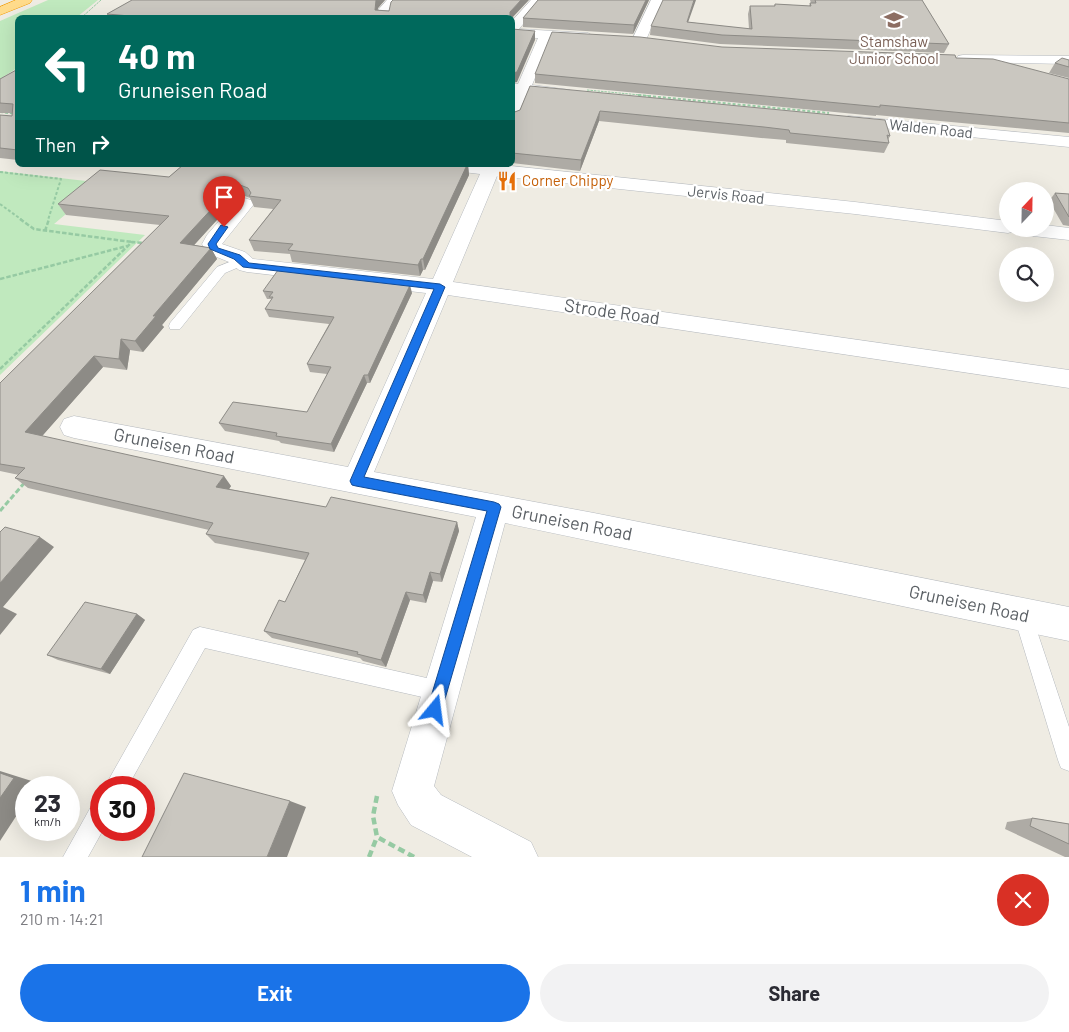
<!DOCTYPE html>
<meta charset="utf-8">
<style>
body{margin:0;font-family:Barlow,sans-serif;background:#f2f2f3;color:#2b2b33;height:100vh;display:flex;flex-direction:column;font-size:19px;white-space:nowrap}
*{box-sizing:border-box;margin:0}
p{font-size:16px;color:#7c7c81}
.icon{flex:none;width:28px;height:28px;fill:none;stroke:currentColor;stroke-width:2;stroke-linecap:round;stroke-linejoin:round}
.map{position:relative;height:857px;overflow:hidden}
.side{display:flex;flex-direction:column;background:#fff;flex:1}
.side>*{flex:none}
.top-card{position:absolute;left:15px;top:15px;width:500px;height:152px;border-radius:8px;box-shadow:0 5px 20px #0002;background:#00695c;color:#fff;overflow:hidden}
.needle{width:32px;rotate:22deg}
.controls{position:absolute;left:999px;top:182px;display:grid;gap:10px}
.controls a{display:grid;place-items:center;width:55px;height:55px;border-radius:50%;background:#fff;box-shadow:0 5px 20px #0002;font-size:25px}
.speed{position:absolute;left:15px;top:776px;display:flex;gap:10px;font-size:25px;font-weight:700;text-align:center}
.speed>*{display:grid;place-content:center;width:65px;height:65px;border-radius:50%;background:#fff;box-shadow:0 5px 20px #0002;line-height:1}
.speed small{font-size:12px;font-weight:400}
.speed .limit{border:8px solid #d22;background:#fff;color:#111}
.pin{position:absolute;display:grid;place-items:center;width:42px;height:42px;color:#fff;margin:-51px -21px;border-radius:50% 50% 50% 0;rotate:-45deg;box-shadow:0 0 5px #0007}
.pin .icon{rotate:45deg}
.me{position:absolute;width:55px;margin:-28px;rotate:16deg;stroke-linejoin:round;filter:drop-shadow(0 0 4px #0008)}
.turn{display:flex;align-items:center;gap:18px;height:105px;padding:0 20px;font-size:22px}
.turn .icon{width:65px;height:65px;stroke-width:2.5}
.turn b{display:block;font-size:35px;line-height:42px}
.then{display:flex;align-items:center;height:48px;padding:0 20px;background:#0003;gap:10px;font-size:19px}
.round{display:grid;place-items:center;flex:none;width:52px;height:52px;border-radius:26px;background:#f2f2f3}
.overview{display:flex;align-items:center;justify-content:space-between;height:85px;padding:0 20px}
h1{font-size:30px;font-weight:700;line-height:38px;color:#1a73e8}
.primary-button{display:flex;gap:10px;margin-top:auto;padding:10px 20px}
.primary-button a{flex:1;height:58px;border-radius:30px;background:#1a73e8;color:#fff;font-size:20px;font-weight:700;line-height:58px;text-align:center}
.primary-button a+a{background:#f2f2f3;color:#2b2b33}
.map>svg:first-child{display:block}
.green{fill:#c0e9be}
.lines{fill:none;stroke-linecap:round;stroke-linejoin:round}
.service-casing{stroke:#b6babf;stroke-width:1}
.minor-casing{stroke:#b6babf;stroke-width:1}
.motorway-casing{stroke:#f39a00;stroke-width:1}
.path-far4{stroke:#96caa3;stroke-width:1;stroke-dasharray:2.5 1;stroke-linecap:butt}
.path-far3{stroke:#96caa3;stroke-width:2;stroke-dasharray:3 2;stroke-linecap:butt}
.path-far2{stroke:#96caa3;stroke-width:2.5;stroke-dasharray:4.5 2;stroke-linecap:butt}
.path-far1{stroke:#96caa3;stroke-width:3;stroke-dasharray:5.5 2.5;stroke-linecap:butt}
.path{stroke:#96caa3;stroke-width:4.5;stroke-dasharray:7 4;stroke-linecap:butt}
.service{fill:#fff;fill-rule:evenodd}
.minor{fill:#fff;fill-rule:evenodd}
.motorway{fill:#ffdb8b;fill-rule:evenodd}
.wall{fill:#aeaba5}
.shaded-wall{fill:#8d8b86}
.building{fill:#cac7c0;stroke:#8d8b86}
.route{fill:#1a73e8;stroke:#114b97}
.labels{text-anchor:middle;stroke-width:4.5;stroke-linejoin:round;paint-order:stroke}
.far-education-label{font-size:15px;fill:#785e54;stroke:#fff}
.far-street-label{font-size:15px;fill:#5b6065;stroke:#fff}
.far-food-label{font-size:15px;fill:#c56008;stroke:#fff;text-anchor:start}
.street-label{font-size:18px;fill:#5b6065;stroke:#fff}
</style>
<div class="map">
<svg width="1069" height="857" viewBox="0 0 1069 857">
<rect width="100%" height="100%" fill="#efece3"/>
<path class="green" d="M48,0H98L77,17L18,18L17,68L0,79V21Z
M0,171L103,183L54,224L145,235L0,375Z"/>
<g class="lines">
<defs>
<path id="service" d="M242,257L248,261L246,264L225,273L180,329H170L169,326L170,323L217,267Z
M1023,607L1030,609L1032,616L1069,727V771L1061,768L1058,760L1014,616L1016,609Z
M200,627L440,681L447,684L450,691L447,698L440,701L205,648L127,788H104L193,630Z
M101,800V830H103L88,857H63L93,803Z"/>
<path id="minor" d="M387,0H399L391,10L390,18H378L379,9Z
M531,0H543L519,29L588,33L595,37L588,41L551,39L532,85L570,90L573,93L570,96L565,98L529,94L518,120L512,122V97L514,93H512V84H518L538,38L512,37V21Z
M651,0H663L646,40L639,44L634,43L632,40Z
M963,55L1069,56V64L958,62L956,59L958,56Z
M849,116L1069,137V147L843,124L841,121L843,118Z
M435,165H502L855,202L1008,221V229H1045V225L1069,228V240L1024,235L1015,231L1008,233L855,214L497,176L453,282L1069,370V388L448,295L374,472L594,513L1069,607V641L505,523L434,786L441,795L531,842L538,857H472L411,825L398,805L392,791L476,517L74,438L64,435L60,427L64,419L74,416L348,467L426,293L247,272L239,270L229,262L207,253L202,244L207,235L237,200L244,198L251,200L254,204L222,244L245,252L253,259L433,279L480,174L438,169Z"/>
<path id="motorway" d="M16,0H32L30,3L0,15V7Z"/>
</defs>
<use href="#service" class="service-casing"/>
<use href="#minor" class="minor-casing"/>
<use href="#motorway" class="motorway-casing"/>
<path class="path-far4" d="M81,18L101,0
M587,90L651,96"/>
<path class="path-far3" d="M638,95L829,113
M0,112L18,114
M0,172L61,179L48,220
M0,204L22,220"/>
<path class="path-far2" d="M20,219L34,229L132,242
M45,231L49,219
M0,279L127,246
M0,369L132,242L146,243"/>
<path class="path-far1" d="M0,511L26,481"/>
<path class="path" d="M377,796L373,816L377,837L414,857
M369,857L377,837"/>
<use href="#service" class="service"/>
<use href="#minor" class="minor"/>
<use href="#motorway" class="motorway"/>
</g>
<path class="wall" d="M132,0H385L378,8L377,10L512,18H108L107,14Z
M538,0H649L633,34L523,27V18Z
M810,0H922L949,44L944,53L720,44L650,35L651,26L688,22L749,29L748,14L750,6H774L775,4L809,6L810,3H811Z
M722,47L1069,79V133L876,115V116L535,83V74Z
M1069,60V78L1049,73L1055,63Z
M18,69V160L0,158V115L12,116V113H0V79Z
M530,86L890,136L888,140L889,143L884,153L786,143V140L761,138L599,121L580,171L512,163V113L520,110Z
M61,165H86L83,167Z
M183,165H468L469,175L425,270H423L420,276L292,262L290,254L254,251L249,240L273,209L254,207L250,198L245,196L236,199L194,245L211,248L217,259L162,325L164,327L143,352L130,350L127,370L103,367L42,436L231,486L229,489L326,507L457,522L459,531L442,582L433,581L426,603L410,600L386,667L363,661L360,658L272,638L264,631L285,602L305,560L215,543L206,534L209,530L28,488L15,478L19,475L0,471V383L160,225L66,215L58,204L169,177Z
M1055,193L1069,194V226L1063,225L1049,201Z
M263,291L412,293L370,383H367L334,452L281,443L279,441L225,431L219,423L307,412L327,374L310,372L307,364L329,324L269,317L265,309L271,301V299H267Z
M137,614L145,620L110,674L58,660L47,655Z
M1032,818L1069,824V857H1065L1005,829L1007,822Z"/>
<path class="shaded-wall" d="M376,0H385L378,8L377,18L375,10Z
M521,0H529L512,18H510V12Z
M646,0H649L633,34L634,25Z
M694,0H696L685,31L687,22Z
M535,31V40L517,82L512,83V73Z
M600,111L599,121L580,171L581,160Z
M467,165H468L469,175L425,270L423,259Z
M240,185L245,196L236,199L186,254L180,243L231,188Z
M211,248L217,259L162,325L164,327L143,352L135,341L153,316Z
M421,259L423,270L420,276L418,265Z
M410,285L412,293L370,383L368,375Z
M121,339L130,350L127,370L119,359Z
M94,356L103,367L36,443L25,432Z
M364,375L367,383L334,452L331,444Z
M224,476L231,486L224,497L216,487Z
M457,522L459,531L442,582L440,574Z
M40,537L54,547L3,607L17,614L0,635V583Z
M430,572L433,581L426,603L423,595Z
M406,592L410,600L386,667L381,660Z
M137,614L145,620L110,674L101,669Z
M0,771L38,783L35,788H26V801L0,841Z
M290,801L306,807L287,857H267Z"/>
<path class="building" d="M132,0H376L375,10L389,11L391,2L393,0H521L510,12V18H153L107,14Z
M538,0H646L634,25L523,18Z
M663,0H694L687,22L752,29L750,6H775V4L811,6L810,3H816L815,0H922L949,44L722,35L651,26Z
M512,29L535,31L517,72L512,73Z
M552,32L640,37L722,47L955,55L956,58L993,59L1069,79V123L880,105V107L535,74Z
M1062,58L1069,60V67L1055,63Z
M18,69V150L0,148V115L12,116L13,104L0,103V79Z
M530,86L885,120L890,136L887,135L889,143L790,133L789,130L764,127L600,111L581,160L512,153V113L520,110Z
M183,165H467L423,259H421L418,265L288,250L293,244L249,240L281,200L249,196L251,193L248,188L240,185L231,188L180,243L211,248L153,316H156L135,341L121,339L119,359L94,356L25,432L224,476L216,487L326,507L331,497L457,522L440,574L430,572L423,595L406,592L381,660L357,654L358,652L264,631L279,600L285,602L309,553L206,534L213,523L15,478L25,468L0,464V383L169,216L58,204L100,170L169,177Z
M1055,193L1069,194V217Z
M278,270L410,285L368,375H364L331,444L276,436L277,433L219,423L233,402L307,412L331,367L307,364L334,317L265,309L273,297H269L273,292L263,291Z
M5,527L40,537L0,583V532Z
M85,602L137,614L101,669L47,655Z
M0,773L14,778L0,798Z
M184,773L290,801L267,857H142Z
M1032,818L1069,824V844L1030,826Z"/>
<path class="route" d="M221,225L228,227L216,244L218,248L240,255L249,263L440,284L445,287L364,477L494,502L499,504L501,507L440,716L435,718L429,716L427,710L487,511L356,486L352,485L350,481L434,289L243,267L234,259L210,249L208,244Z"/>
<defs>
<symbol id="school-bare" viewBox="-9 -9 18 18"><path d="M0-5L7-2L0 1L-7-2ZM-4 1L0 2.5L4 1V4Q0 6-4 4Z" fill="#8d6e63" stroke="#fff" stroke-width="2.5" paint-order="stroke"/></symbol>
<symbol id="restaurant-bare" viewBox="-9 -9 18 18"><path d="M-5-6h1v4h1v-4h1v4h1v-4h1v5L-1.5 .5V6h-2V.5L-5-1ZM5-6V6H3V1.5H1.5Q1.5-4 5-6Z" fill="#e8710a" stroke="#fff" stroke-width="2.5" paint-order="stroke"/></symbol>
</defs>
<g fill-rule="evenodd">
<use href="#school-bare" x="880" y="6" width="28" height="28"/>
<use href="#restaurant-bare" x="493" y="167" width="28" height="28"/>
</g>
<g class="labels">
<g class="far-education-label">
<text x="894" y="47">Stamshaw<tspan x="894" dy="17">Junior School</tspan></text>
</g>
<g class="far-street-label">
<text transform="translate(931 129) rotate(6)" y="5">Walden Road</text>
<text transform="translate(726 195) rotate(6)" y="5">Jervis Road</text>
</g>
<g class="far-food-label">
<text x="522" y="186">Corner Chippy</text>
</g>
<g class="street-label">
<text transform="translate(612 312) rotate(8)" y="6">Strode Road</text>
<text transform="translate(174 446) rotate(11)" y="6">Gruneisen Road</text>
<text transform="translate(572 523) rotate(11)" y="6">Gruneisen Road</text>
<text transform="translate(969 604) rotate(12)" y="6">Gruneisen Road</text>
</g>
</g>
</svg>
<div class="controls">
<a><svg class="needle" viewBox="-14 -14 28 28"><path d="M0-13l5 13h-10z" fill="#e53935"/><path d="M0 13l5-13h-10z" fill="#7c7c81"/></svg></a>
<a><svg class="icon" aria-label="search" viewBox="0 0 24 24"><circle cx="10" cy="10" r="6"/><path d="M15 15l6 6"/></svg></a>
</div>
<div class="speed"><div>23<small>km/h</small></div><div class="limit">30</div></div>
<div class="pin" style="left:224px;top:227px;background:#d93025"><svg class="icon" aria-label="arrive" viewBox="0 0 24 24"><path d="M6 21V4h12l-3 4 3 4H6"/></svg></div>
<svg class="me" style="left:435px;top:710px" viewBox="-20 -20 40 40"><path d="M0-17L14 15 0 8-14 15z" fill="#1a73e8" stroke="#fff" stroke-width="4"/></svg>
<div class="top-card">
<div class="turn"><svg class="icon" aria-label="left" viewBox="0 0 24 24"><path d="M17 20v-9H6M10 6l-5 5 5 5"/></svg><div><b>40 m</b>Gruneisen Road</div></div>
<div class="then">Then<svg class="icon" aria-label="right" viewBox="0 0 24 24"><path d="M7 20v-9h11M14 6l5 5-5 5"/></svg></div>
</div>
</div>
<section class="side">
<div class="overview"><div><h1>1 min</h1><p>210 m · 14:21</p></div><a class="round" style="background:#d93025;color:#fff"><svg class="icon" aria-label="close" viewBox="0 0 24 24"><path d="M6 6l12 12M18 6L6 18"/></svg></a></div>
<div class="primary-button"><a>Exit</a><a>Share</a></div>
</section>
